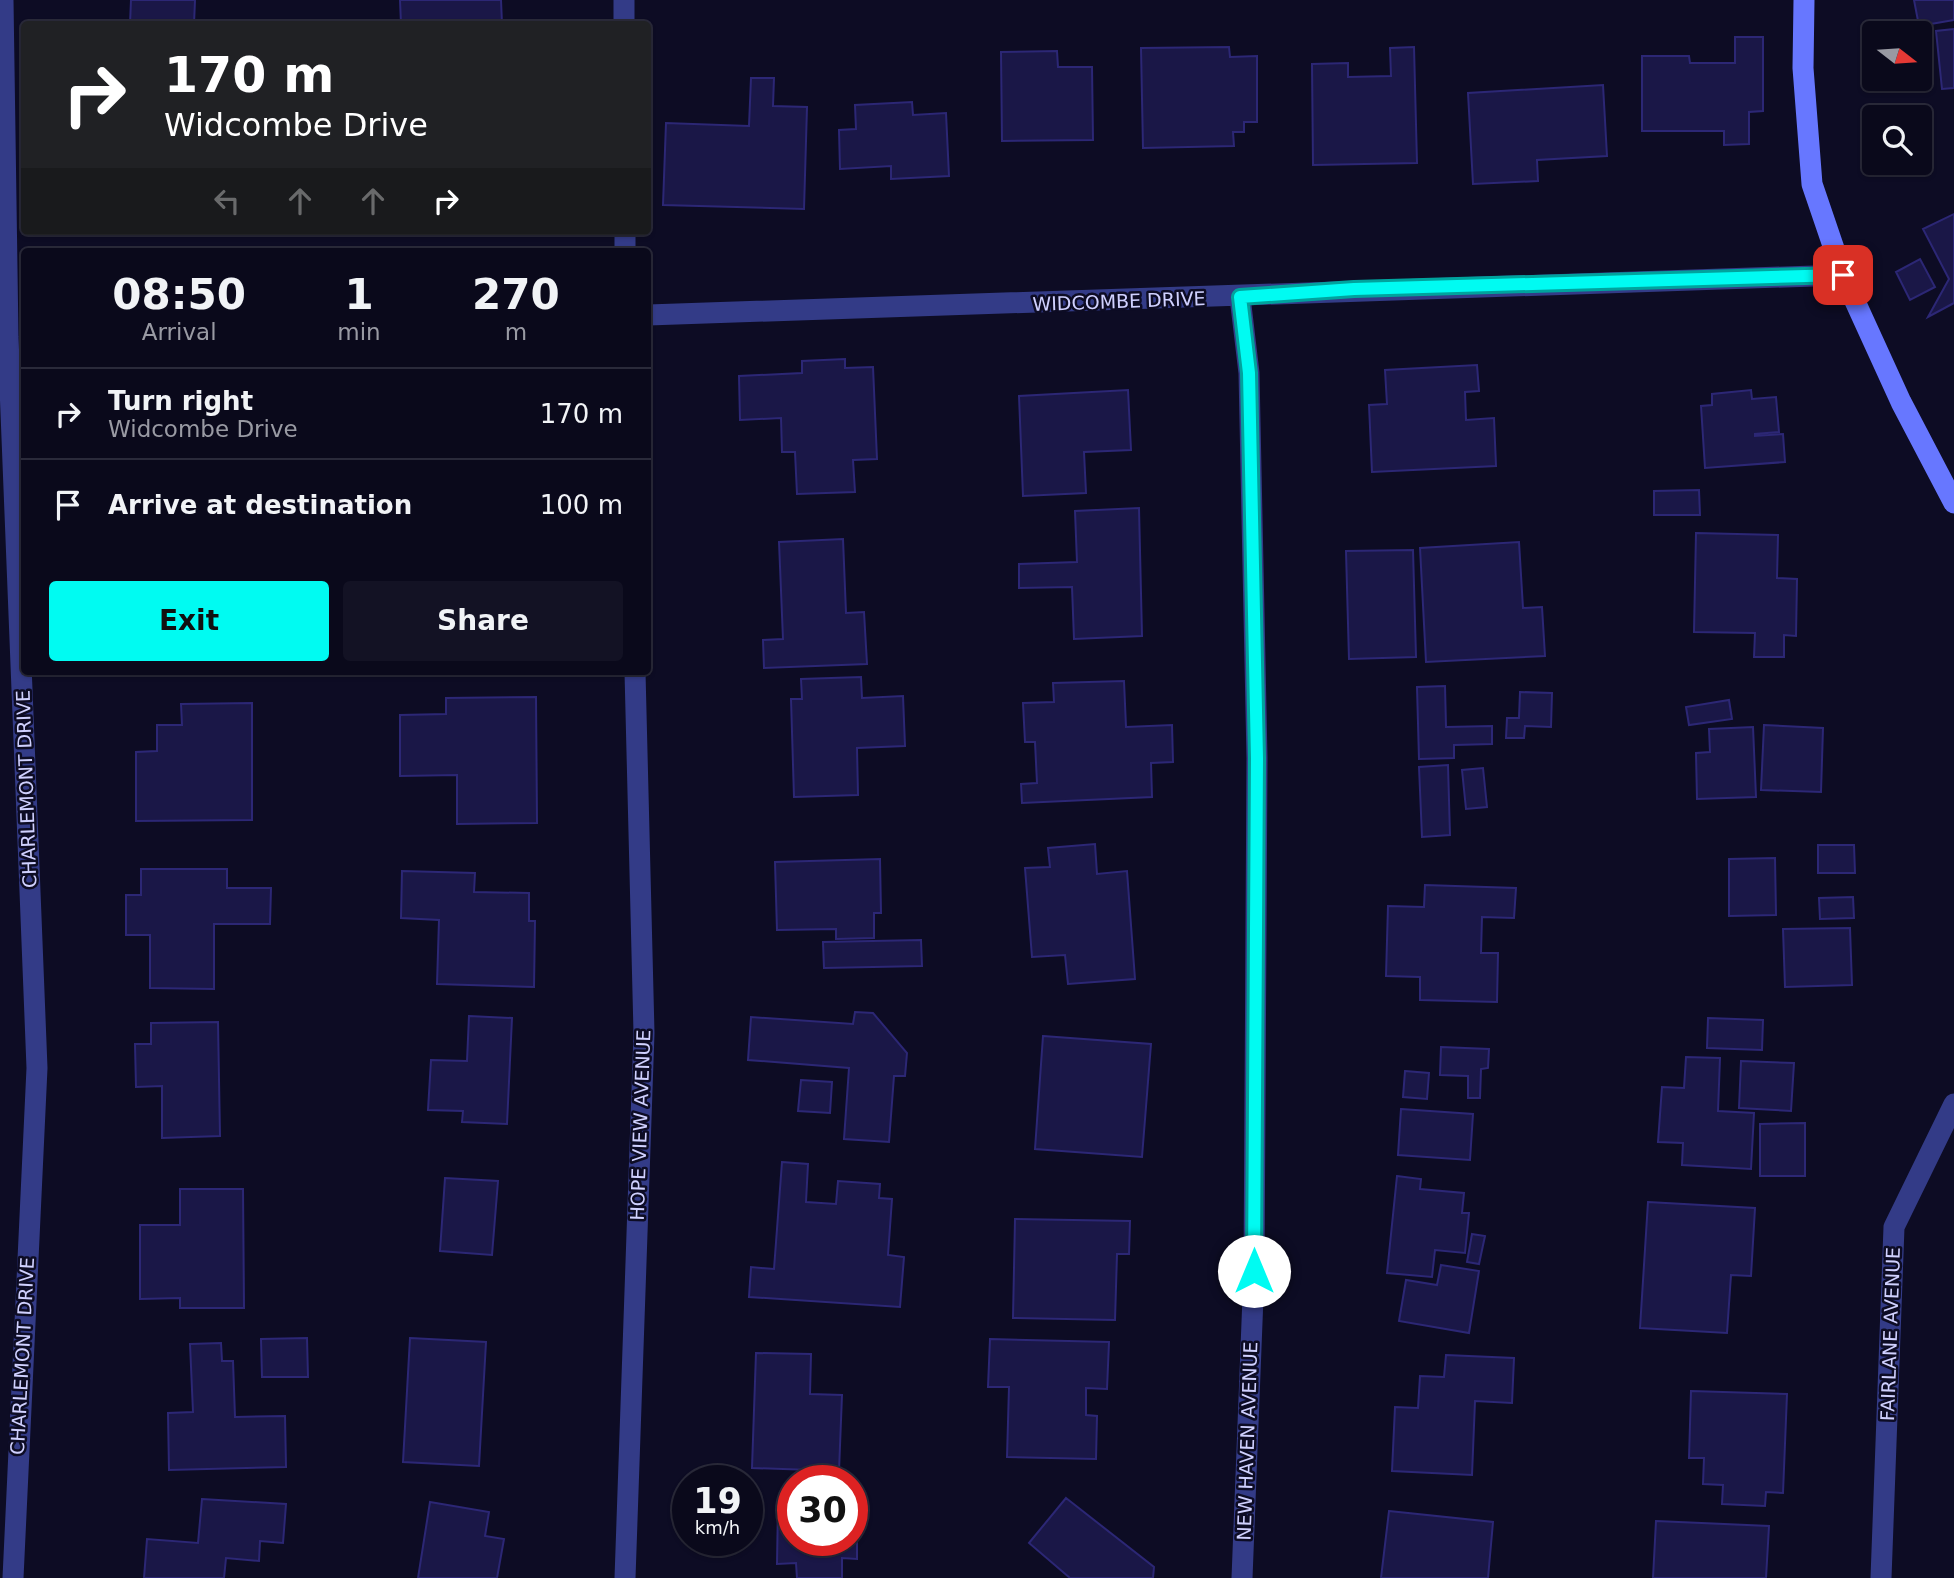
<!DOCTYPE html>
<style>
body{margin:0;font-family:"DejaVu Sans",sans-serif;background:#131224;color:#f1f3f6;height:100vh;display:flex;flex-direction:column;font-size:26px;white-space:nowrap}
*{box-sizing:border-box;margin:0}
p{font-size:23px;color:#999aa3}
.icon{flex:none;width:38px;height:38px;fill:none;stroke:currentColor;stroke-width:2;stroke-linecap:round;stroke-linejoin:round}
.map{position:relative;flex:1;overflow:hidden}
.details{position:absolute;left:21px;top:248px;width:630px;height:427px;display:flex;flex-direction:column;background:#0a091b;border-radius:7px;box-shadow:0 2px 5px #0004,0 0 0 2px #2a2a3a}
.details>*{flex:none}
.top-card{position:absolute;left:21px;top:21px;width:630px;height:214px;border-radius:7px;box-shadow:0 2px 5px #0004,0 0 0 2px #2a2a3a;background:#202124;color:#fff;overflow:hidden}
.needle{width:46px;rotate:107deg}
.tools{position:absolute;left:1862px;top:21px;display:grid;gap:14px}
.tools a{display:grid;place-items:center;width:70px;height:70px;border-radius:7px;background:#0a091b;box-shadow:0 2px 5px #0004,0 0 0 2px #2a2a3a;font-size:35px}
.speed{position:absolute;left:672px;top:1465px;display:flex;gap:14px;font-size:35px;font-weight:700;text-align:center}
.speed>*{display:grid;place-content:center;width:91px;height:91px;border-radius:50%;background:#0a091b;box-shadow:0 2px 5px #0004,0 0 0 2px #2a2a3a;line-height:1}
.speed small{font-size:18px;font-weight:400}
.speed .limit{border:10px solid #d22;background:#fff;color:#111}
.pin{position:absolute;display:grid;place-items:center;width:60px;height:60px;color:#fff;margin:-30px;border-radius:14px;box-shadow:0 4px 10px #0006}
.me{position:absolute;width:77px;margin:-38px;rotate:0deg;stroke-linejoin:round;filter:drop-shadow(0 0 5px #0008)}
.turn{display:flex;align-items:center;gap:24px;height:147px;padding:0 28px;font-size:32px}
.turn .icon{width:91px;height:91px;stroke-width:2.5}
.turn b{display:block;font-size:49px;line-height:60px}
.lanes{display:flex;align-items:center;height:66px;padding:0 28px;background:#0003;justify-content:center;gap:35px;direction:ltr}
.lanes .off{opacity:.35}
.eta{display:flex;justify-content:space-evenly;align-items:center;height:119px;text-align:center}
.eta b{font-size:42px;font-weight:800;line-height:49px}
.primary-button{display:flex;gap:14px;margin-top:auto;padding:14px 28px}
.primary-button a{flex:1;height:80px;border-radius:7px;background:#00fbf2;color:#111;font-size:28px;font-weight:800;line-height:80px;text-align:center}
.primary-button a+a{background:#131224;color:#f1f3f6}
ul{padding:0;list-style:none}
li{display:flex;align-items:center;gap:21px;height:91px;padding:0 28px;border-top:2px solid #2a2a3a}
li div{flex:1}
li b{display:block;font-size:26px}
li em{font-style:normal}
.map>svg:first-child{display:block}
.building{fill:#1a1747;stroke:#2c2775;stroke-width:2}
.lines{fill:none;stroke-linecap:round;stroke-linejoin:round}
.street{stroke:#333b87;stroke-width:21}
.secondary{stroke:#6777ff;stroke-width:21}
.route-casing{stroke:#00a39d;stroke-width:18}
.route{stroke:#00fbf2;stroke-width:12}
.labels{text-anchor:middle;stroke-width:5;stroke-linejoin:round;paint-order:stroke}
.street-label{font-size:19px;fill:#d0d1ff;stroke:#0d0c24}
</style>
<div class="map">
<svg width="1954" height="1578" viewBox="0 0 1954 1578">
<rect width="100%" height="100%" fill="#0d0c24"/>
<path class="building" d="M131,0H195L194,24H130Z
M400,0H501L502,24H401Z
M1914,0H1954V20L1919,26Z
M1954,29V88L1942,89L1936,31Z
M1735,37H1763V111L1749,112V144L1724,145V131H1642V56H1689L1690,63H1735Z
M1229,47L1230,57L1257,56V122H1244V132H1233L1234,146L1143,148L1141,48Z
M1414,47L1417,163L1313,165L1312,64L1348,63V77L1391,76L1390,48Z
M1057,51L1058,67H1092L1093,140L1002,141L1001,52Z
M751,78H774L773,106L807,107L804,209L663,205L666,123L749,126Z
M1603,85L1607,156L1537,160L1538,181L1473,184L1468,93Z
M912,102L913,115L946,113L949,176L891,179V166L840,169L839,130L856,129L855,105Z
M1954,214V303L1928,317L1949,279L1923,229Z
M401,231H475V234L401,235Z
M1920,259L1935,287L1910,300L1896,272Z
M845,359V368L873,367L877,459L853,460L855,492L797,494L795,452H782L781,418L740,420L739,376L802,373V361Z
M1477,365L1479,391L1465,392L1466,420L1494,418L1496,466L1372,472L1369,405L1387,404L1385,370Z
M1128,390L1131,450L1084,452L1086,493L1023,496L1019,396Z
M1751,390L1752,399L1776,397L1779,432L1755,434V436L1783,434L1785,462L1705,468L1701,406L1712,405V394Z
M1699,490L1700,515H1654V491Z
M1139,508L1142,636L1074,639L1072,587L1019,588V564L1077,562L1075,511Z
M1696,533L1778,535L1777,578L1797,579L1796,636L1784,635V657H1754L1755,633L1694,632Z
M843,539L846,613L864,612L867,664L764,668L763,640L783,639L779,542Z
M1519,542L1523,608L1542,607L1545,656L1426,662L1420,548Z
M1413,550L1416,657L1349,659L1346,551Z
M861,677L862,698L903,696L905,746L857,748L858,795L794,797L791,699H802L801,679Z
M1124,681L1126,727L1172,725L1173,762L1151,763L1152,797L1022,803L1021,784L1037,783L1035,742H1025L1023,703L1054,702L1053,683Z
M1445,686L1446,727L1492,726V744L1454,745V758L1419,759L1417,687Z
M1520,692L1552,693L1551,727L1525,726L1524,738H1506L1507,718H1519Z
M536,697L537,823L457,824V775L400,776V715L446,714V698Z
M1729,700L1732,719L1689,725L1686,707Z
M252,703V820L136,821V752L157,751V725H182L181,704Z
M1764,725L1823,728L1821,792L1761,790Z
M1753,727L1756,797L1697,799L1696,753L1710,752L1709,729Z
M1448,765L1450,835L1422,837L1419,767Z
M1483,768L1487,807L1466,809L1462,770Z
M1095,844L1097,874L1127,871L1135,979L1068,984L1065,955L1032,957L1025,868L1050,867L1048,848Z
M1818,845H1854L1855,873H1818Z
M1775,858L1776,915L1729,916V859Z
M880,859L881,913H874V938L836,939V929L777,930L775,862Z
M141,869H227V888H271L270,924H214V989L150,988V935H126V895H141Z
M402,871L475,873L474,892L529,893V921H535L534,987L437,984L439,920L401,918Z
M1425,885L1516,888L1514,918L1482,917L1481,953H1498L1497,1002L1420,1000V977L1386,976L1388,906L1424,907Z
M1853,897L1854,918L1820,919L1819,898Z
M1850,928L1852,985L1785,987L1783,929Z
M921,940L922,966L824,968L823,942Z
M855,1012L873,1013L907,1053L905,1076H894L889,1142L844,1139L849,1068L748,1060L751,1017L853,1024Z
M469,1016L512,1018L507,1124L462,1122L463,1111L428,1110L431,1060L467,1061Z
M1708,1018L1763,1020L1762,1050L1707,1048Z
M218,1022L220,1136L162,1138V1086L136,1087L135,1044H151V1023Z
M1043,1036L1151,1044L1142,1157L1035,1149Z
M1441,1047L1489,1049L1488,1068L1481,1069L1480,1098H1468V1076L1440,1075Z
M1686,1057L1720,1058L1718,1111L1754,1113L1751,1169L1682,1165L1683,1143L1658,1142L1662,1087L1684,1088Z
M1741,1061L1794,1063L1791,1111L1739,1108Z
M1405,1071L1429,1073L1427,1099L1403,1097Z
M801,1080L832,1082L830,1113L798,1111Z
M1401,1109L1473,1114L1470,1160L1398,1155Z
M1805,1123V1176H1760V1124Z
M782,1162L808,1164L806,1202L836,1204L838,1181L880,1184L879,1198L892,1199L888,1255L904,1257L900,1307L749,1297L751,1267L774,1269Z
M1397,1176L1421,1179L1420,1189L1464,1193L1462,1213H1469L1465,1253L1435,1250L1432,1277L1387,1273Z
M445,1178L498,1181L492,1255L440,1251Z
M180,1189H243L244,1308H180V1298L140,1299V1225H180Z
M1648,1202L1755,1208L1751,1276L1731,1275L1727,1333L1640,1328Z
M1015,1219L1130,1221L1129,1254H1117L1115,1320L1013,1318Z
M1472,1234L1485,1236L1479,1264L1467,1262Z
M1441,1265L1479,1271L1469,1333L1399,1321L1406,1280L1437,1285Z
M307,1338L308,1377H262L261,1339Z
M410,1338L486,1342L479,1466L403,1462Z
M990,1339L1109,1342L1107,1389L1086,1388V1415L1097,1416L1096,1459L1007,1457L1009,1387H988Z
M221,1343L222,1361H233L235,1417L285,1416L286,1467L169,1470L168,1413L193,1412L190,1344Z
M756,1353L811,1354L810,1394L842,1395L839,1471L752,1468Z
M1446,1355L1514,1358L1512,1403L1475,1401L1472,1475L1392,1471L1395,1407L1418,1408L1420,1376L1444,1377Z
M1691,1391L1787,1394L1783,1493L1766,1492L1765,1506L1722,1504L1723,1485L1703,1484L1704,1458H1689Z
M1066,1498L1154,1567L1153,1578H1070L1029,1543Z
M202,1499L286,1504L283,1543L260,1541L259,1561L226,1558L224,1578H144L147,1539L198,1543Z
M430,1502L489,1512L485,1536L504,1539L497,1578H418Z
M852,1504H857V1559L842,1558V1578H797L796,1563L777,1564L778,1505H793V1540H852Z
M1389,1511L1493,1522L1488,1578H1381Z
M1656,1521L1769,1526L1766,1578H1653Z"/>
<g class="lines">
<path class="street" d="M3,0L8,337L37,1068L13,1578
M624,0V24
M625,231V252
M1240,297L1249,373L1257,758L1254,1271L1242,1578
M648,315C1046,303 1444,287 1843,275
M625,1578L644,1033L635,672
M1881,1578L1894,1227L1954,1104"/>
<path class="secondary" d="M1804,0L1803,68L1812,184L1843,275L1901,402L1954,503"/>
</g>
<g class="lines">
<defs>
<path id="route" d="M1254,1271L1257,758L1249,373L1240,297L1354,289L1843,275"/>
</defs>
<use href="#route" class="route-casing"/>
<use href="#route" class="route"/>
</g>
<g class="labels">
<g class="street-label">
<text transform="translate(1119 301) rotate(-2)" y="7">WIDCOMBE DRIVE</text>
<text transform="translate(26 789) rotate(-92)" y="7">CHARLEMONT DRIVE</text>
<text transform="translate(640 1125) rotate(-88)" y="7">HOPE VIEW AVENUE</text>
<text transform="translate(1890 1334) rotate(-88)" y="7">FAIRLANE AVENUE</text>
<text transform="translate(22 1356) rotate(-87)" y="7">CHARLEMONT DRIVE</text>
<text transform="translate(1247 1441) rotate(-88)" y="7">NEW HAVEN AVENUE</text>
</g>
</g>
</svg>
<div class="tools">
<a><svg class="needle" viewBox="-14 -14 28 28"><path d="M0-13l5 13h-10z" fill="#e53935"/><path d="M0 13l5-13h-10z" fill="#999aa3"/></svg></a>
<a><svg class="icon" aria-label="search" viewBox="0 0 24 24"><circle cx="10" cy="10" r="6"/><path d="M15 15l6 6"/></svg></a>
</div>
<div class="speed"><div>19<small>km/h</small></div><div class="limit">30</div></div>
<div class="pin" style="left:1843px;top:275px;background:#d93025"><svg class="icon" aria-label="arrive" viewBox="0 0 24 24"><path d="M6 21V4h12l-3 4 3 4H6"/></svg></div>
<svg class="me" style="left:1254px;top:1271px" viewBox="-20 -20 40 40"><circle r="19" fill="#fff"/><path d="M0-13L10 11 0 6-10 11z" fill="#00fbf2"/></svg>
<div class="top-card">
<div class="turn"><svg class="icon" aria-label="right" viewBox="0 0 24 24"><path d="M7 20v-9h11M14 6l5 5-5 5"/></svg><div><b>170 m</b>Widcombe Drive</div></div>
<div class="lanes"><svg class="icon off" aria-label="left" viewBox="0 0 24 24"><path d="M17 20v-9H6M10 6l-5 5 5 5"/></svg><svg class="icon off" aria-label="ahead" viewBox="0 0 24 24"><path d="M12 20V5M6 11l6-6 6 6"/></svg><svg class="icon off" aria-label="ahead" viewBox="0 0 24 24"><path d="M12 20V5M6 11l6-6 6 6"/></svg><svg class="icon" aria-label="right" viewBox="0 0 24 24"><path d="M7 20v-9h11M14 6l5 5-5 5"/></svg></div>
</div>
<section class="details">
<div class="eta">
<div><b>08:50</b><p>Arrival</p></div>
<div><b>1</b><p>min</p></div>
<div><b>270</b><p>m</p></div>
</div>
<ul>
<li><svg class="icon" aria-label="right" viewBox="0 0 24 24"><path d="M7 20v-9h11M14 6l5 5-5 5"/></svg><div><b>Turn right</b><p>Widcombe Drive</p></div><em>170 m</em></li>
<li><svg class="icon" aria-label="arrive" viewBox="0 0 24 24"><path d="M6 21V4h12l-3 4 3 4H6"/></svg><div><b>Arrive at destination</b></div><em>100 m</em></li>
</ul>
<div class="primary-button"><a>Exit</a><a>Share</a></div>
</section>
</div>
